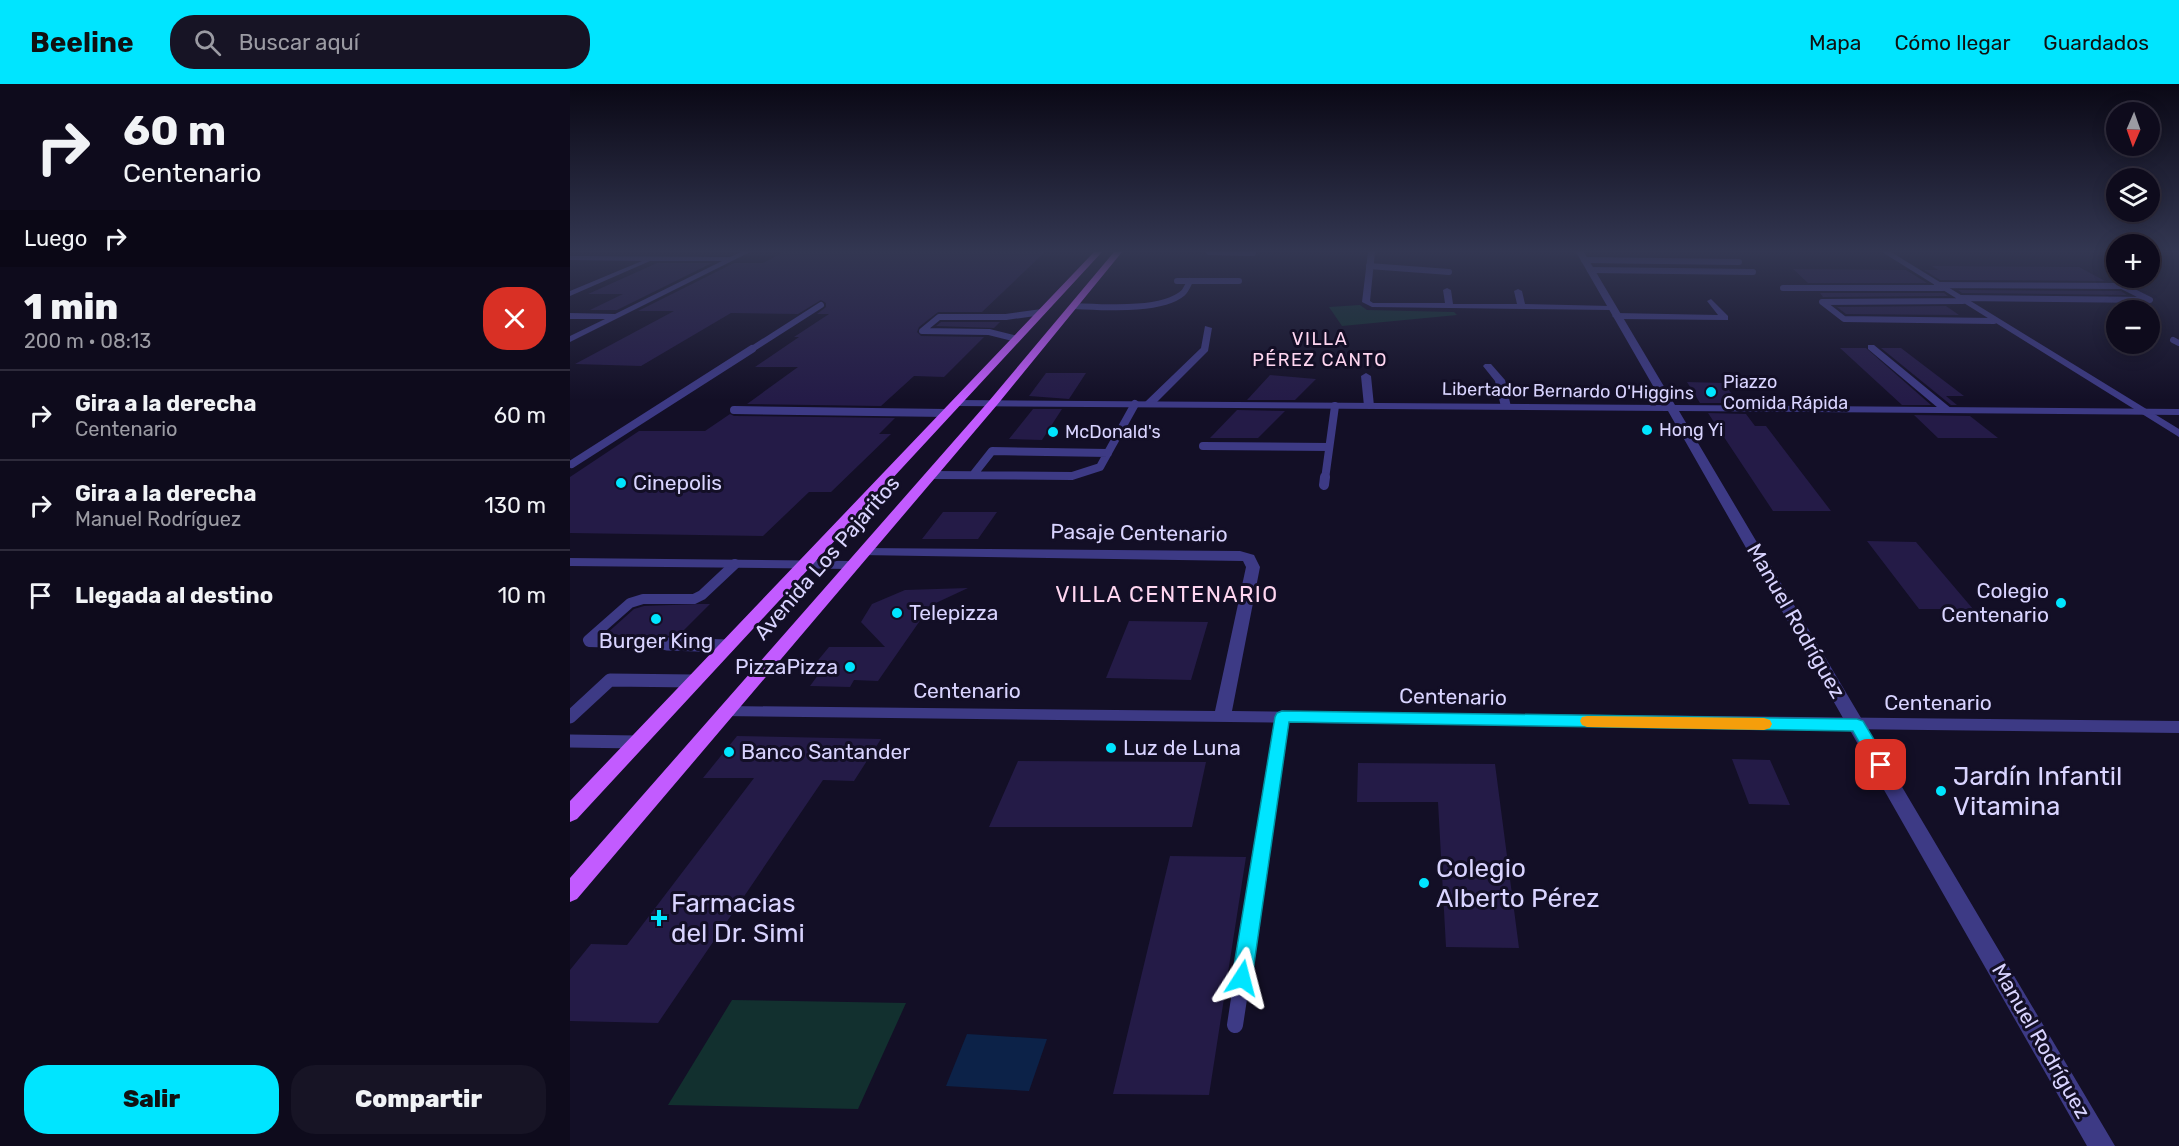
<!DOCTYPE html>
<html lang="es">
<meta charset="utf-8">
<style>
body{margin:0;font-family:Rubik,sans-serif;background:#171425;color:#f1f3f6;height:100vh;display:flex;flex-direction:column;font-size:22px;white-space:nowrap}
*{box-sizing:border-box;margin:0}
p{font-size:20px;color:#9b9ba3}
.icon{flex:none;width:33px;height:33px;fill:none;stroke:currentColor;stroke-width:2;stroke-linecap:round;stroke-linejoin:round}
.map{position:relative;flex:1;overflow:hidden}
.drawer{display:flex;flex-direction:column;background:#0e0b1c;width:570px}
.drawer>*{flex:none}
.guide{background:#0e0b1c;color:#f1f3f6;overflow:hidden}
.needle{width:39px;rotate:182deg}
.controls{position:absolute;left:1536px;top:18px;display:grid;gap:12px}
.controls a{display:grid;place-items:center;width:54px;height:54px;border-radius:50%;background:#0e0b1c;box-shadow:0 3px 15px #0003,0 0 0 2px #2e2b3b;font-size:30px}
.pin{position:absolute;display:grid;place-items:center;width:51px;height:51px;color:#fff;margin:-26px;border-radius:12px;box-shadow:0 3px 9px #0006}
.me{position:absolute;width:66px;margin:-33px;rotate:9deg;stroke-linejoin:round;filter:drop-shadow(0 0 4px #0008)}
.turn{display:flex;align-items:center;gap:21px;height:126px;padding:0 24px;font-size:27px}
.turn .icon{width:78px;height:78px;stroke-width:2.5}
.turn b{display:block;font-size:42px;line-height:51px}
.then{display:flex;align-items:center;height:57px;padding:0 24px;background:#0003;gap:12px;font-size:22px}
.round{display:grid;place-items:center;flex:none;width:63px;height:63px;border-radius:24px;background:#171425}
.head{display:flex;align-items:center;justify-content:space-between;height:102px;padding:0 24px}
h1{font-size:36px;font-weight:800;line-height:45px}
.primary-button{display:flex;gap:12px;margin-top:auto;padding:12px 24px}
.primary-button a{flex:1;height:69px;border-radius:24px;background:#00e5ff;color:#111;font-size:24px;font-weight:800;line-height:69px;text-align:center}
.primary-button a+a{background:#171425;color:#f1f3f6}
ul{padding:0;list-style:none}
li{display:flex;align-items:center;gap:18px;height:90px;padding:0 24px;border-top:2px solid #2e2b3b}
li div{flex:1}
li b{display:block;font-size:22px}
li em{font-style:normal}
header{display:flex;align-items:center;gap:36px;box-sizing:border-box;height:84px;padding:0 30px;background:#00e5ff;color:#111}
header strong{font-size:28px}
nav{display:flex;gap:33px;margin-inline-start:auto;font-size:21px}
.search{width:420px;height:54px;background:#171425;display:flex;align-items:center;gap:15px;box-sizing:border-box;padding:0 21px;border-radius:24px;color:#9b9ba3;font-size:22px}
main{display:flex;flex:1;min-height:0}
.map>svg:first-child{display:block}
.green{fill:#12302f}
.water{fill:#0c2248}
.building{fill:#241b47}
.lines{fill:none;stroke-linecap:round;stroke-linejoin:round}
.service-far4{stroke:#3d3a85;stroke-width:6}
.service-far3{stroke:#3d3a85;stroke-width:8}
.service-far2{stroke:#3d3a85;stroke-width:10}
.service-far1{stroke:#3d3a85;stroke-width:13}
.service{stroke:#3d3a85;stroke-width:16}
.minor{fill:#3d3a85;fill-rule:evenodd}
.tertiary{fill:#3d3a85;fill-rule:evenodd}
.primary{fill:#c25bff;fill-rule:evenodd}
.route{fill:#00e5ff;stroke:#0095a6;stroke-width:1.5}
.slow{fill:#f59e0b}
.poi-dot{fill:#00e5ff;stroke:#130f26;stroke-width:2}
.labels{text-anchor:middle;stroke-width:6;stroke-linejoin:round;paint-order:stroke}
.far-neighbourhood-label{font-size:18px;letter-spacing:1.5px;fill:#ffd6f0;stroke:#130f26}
.far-poi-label{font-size:18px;fill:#d9d4ff;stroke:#130f26;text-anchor:start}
.far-street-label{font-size:18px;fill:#d9d4ff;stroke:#130f26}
.poi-label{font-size:21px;fill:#d9d4ff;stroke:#130f26;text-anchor:start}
.street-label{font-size:21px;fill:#d9d4ff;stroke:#130f26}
.neighbourhood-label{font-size:22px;letter-spacing:1.5px;fill:#ffd6f0;stroke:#130f26}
.near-poi-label{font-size:26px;fill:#d9d4ff;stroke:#130f26;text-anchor:start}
</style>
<header>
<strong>Beeline</strong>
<div class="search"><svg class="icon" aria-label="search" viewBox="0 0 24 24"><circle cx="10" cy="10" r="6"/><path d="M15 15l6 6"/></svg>Buscar aquí</div>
<nav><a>Mapa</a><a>Cómo llegar</a><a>Guardados</a></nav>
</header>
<main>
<section class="drawer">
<div class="guide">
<div class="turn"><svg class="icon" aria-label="right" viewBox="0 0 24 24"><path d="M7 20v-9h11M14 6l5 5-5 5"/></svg><div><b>60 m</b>Centenario</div></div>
<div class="then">Luego<svg class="icon" aria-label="right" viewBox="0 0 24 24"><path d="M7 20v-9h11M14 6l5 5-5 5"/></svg></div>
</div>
<div class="head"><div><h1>1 min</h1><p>200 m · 08:13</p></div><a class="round" style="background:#d93025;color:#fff"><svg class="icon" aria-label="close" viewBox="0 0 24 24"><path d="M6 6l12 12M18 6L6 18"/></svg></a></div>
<ul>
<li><svg class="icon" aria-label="right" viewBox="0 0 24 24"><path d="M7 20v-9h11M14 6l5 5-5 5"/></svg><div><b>Gira a la derecha</b><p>Centenario</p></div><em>60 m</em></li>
<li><svg class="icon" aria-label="right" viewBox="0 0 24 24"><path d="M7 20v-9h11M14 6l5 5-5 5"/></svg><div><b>Gira a la derecha</b><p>Manuel Rodríguez</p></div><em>130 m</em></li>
<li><svg class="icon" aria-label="arrive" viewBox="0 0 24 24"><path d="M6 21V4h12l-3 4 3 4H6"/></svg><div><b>Llegada al destino</b></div><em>10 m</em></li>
</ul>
<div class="primary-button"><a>Salir</a><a>Compartir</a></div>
</section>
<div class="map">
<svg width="1609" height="1062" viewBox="0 0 1609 1062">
<rect width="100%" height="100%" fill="#130f26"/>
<path class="green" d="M790,221L797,226L884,228L887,231L772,242L759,223Z
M162,916L336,919L288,1025L98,1021Z"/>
<path class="water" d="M397,950L477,955L459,1007L376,1002Z"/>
<path class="building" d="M214,168H475L412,228H368L349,243L347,248L351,252L414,253L374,293L344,292L311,322L177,320L228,283H185L229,253H224L259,230H247L256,223V219L251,216L228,230L161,229L71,282L5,280L104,227H68L164,179H193Z
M87,179H142L47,226H20L53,210H18Z
M1362,182L1509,183L1535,197L1370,196L1354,186H1368Z
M1223,185L1336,186L1357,199H1238Z
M1388,206L1551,207L1557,211L1392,209Z
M1250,209H1374L1378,212L1253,213Z
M1376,222L1389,231L1276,230L1267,223Z
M371,238H430L424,244L366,242Z
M1270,264H1296L1361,321H1332Z
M1311,264H1331L1394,312H1376L1387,321H1381Z
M476,289H516L499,315L459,312Z
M700,291L746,295L725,316H677Z
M1117,298L1154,299L1168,319H1130Z
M463,325H492L472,356L439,355Z
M667,326L715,327L688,354H640Z
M1138,329L1176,330L1185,342H1196L1261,427H1203Z
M160,330L164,332L325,334L309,350H321L261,408H239L193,452L0,449V393L69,347H135Z
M1344,331L1400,332L1428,354H1368Z
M373,428H427L408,455H352Z
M1297,457L1346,458L1403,525H1349Z
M398,504L353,525L356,528L308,597L284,596L280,603L240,602L251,587L240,586L259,563H315L291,538L302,520L335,506Z
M129,520H140L108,552L35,551L64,525L74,522Z
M559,537L638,538L621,596L536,594Z
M167,652L311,655L284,697L253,696L88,939L0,937V886L21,860L57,861L184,694H133Z
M1162,675L1200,676L1220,721L1179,720Z
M448,677L636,678L622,743H419Z
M788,679L925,680L949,864L876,863L868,718H787Z
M600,772L676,773L639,1011L543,1010Z"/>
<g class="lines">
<path class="service-far4" d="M639,168L683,169
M1014,176L1169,178
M799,182L879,188
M1020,186L1183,188
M607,197H669
M1367,201L1552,202L1580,216L1389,214
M1213,204H1373
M1393,217L1252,218L1274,235L1424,237
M504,222C532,223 591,228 613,209C616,206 618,201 620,197
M447,255L419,248L352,247L369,233H436L472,228
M1603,256L1609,259
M179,267L251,221"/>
<path class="service-far3" d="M164,326L376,329
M633,362L759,363
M2,380L182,265
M361,391L502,392L530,383L565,320
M403,391L422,367L538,369
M755,395L765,322"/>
<path class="service-far2" d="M754,401L755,393
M149,562L19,558L18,556L60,519L73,515H124L132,511L165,480"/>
<path class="service-far1" d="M97,560L158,562
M0,633L40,596L125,597
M0,657L67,658
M690,779L712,633"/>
<path class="service" d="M665,941L690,778"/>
<path class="minor" d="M171,168H180L0,258V252L35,235H0V229L45,230L152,177H80L0,212V207L72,177L0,176V172L160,173Z
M798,168H805L800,217L803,219H875L873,206L877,204L881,206L883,220H947L944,207L948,205L952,207L955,220L1041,222L1045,224L1041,226L802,223L792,218Z
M1312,168H1321L1609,345V353Z
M1141,215L1158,232V236L1046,235L1042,232L1046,229L1148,231L1137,217Z
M635,242L642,244L638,267L583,322H575V318L631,264Z
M1298,261H1304L1382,325V329H1374L1298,265Z
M915,280H921L935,296L941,323L940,325L931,323L925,297L913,282Z
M796,289L801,292L804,322L799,325L794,322L791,292Z
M295,464L670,467L684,471L690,483L662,627L1609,637V649L150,632L147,628L150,624L156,622L645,627L676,483L673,477L290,471L288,468L290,465Z"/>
<path class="tertiary" d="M1006,168H1014L1105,321L1609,325V331L1109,327L1545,1062H1517L1098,327L386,322L381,319L386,316L1094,321Z
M0,474L282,477L289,481L282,485L0,482Z"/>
<path class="primary" d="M524,168H532L7,735L0,738V717Z
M544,168H552L427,321L7,815L0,818V794L419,317Z"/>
</g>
<linearGradient id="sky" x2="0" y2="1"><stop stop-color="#0a0815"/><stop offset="0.53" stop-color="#333752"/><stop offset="1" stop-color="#333752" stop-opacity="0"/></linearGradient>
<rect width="1609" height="316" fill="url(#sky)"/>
<path class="route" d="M712,627L1287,635L1293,637L1319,681L1316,686L1311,687L1305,686L1283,647L719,638L682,894L679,901L672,904L665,901L662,894L705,633L707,629Z"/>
<path class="slow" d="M1017,632L1194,634L1200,636L1202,640L1200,644L1194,646L1017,643L1012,641L1010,637L1012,633Z"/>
<g class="poi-dot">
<circle cx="1141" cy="308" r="6"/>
<circle cx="1077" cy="346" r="6"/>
<circle cx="483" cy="348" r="6"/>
<circle cx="51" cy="399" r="6"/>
<circle cx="1491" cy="519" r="6"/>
<circle cx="327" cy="529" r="6"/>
<circle cx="86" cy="535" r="6"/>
<circle cx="280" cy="583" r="6"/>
<circle cx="541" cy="664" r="6"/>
<circle cx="159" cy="668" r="6"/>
<circle cx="1371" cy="707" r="6"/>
<circle cx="854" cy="799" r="6"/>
<path d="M86 825h6v6h6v6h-6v6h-6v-6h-6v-6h6z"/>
</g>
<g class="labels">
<g class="far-neighbourhood-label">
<text x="750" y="261">VILLA<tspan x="750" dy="21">PÉREZ CANTO</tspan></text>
</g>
<g class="far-poi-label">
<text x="1153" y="304">Piazzo<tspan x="1153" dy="21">Comida Rápida</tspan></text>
<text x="1089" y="352">Hong Yi</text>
<text x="495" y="354">McDonald's</text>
</g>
<g class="far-street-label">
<text transform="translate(998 307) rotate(1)" y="6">Libertador Bernardo O'Higgins</text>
</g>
<g class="poi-label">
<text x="63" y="406">Cinepolis</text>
<text x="1479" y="514" text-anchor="end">Colegio<tspan x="1479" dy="24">Centenario</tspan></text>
<text x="339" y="536">Telepizza</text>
<text x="86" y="564" text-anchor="middle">Burger King</text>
<text x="268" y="590" text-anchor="end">PizzaPizza</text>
<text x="553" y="671">Luz de Luna</text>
<text x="171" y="675">Banco Santander</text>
</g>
<g class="street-label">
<text transform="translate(569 449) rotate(1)" y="7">Pasaje Centenario</text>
<text transform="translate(257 474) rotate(-49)" y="7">Avenida Los Pajaritos</text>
<text transform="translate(1226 537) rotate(60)" y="7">Manuel Rodríguez</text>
<text x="397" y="614">Centenario</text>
<text transform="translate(883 613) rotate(1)" y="7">Centenario</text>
<text x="1368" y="626">Centenario</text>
<text transform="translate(1471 957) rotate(60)" y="7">Manuel Rodríguez</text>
</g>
<g class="neighbourhood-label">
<text x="597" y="518">VILLA CENTENARIO</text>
</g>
<g class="near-poi-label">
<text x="1383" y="701">Jardín Infantil<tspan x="1383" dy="30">Vitamina</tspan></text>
<text x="866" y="793">Colegio<tspan x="866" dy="30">Alberto Pérez</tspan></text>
<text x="101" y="828">Farmacias<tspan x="101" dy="30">del Dr. Simi</tspan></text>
</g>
</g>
</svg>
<div class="controls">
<a><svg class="needle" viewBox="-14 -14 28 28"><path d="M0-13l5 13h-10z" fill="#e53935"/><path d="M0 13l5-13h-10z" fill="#9b9ba3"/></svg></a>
<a><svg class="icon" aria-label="layers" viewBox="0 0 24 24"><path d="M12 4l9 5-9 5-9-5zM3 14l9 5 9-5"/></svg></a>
<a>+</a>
<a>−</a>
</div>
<div class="pin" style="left:1311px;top:681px;background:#d93025"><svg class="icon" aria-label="arrive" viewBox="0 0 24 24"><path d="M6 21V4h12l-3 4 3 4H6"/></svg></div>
<svg class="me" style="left:672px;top:894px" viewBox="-20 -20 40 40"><path d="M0-17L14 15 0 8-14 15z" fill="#00e5ff" stroke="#fff" stroke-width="4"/></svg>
</div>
</main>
